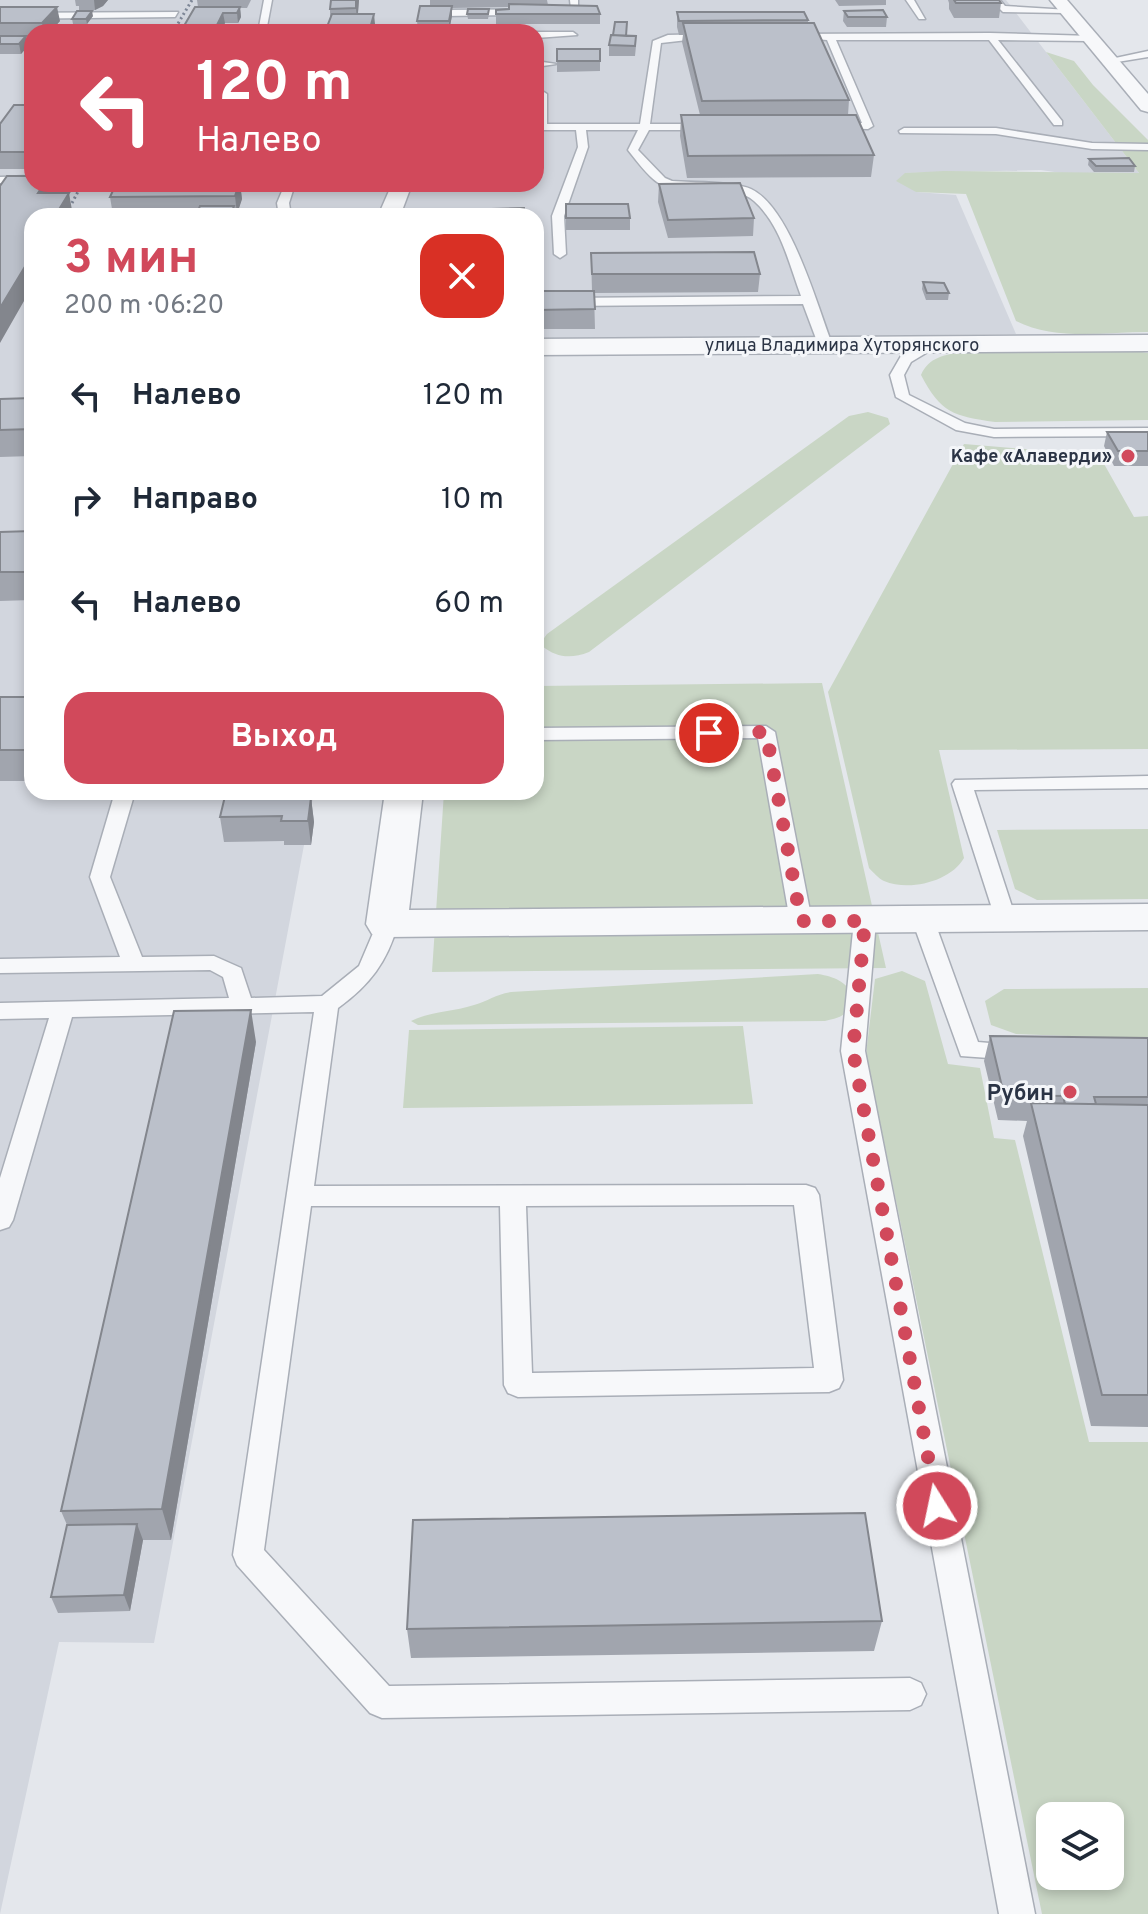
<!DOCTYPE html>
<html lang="ru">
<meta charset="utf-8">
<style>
body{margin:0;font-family:Overpass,sans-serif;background:#f2f2f3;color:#1f2937;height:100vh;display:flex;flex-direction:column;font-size:30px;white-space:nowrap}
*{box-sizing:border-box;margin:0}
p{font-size:26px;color:#747a83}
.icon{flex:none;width:44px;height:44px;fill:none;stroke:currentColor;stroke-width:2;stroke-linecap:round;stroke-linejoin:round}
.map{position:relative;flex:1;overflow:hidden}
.details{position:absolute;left:24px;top:208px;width:520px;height:592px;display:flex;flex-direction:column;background:#fff;border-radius:24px;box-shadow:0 4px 12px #0003}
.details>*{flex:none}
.top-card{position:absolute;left:24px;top:24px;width:520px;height:168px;border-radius:24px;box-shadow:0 4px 12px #0003;background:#d1495b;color:#fff;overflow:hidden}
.tools{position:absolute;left:1036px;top:1802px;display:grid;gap:16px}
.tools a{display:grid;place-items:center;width:88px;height:88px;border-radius:16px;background:#fff;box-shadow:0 4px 12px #0003;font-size:40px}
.pin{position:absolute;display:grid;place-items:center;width:68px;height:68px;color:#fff;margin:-34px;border:4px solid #fff;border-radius:50%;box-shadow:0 2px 8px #0007}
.me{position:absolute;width:88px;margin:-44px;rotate:350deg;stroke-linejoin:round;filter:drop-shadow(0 0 6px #0008)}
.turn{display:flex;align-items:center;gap:28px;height:168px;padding:0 40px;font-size:36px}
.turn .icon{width:104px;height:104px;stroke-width:2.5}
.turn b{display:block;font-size:56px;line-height:68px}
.round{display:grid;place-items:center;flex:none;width:84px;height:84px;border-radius:24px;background:#f2f2f3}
.overview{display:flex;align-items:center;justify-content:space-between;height:136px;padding:0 40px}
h1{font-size:48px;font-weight:700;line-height:60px;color:#d1495b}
.primary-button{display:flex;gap:16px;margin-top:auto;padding:16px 40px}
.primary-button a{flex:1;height:92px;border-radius:24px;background:#d1495b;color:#fff;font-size:32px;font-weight:700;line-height:92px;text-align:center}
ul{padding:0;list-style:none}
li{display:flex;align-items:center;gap:24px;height:104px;padding:0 40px}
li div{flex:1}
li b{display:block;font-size:30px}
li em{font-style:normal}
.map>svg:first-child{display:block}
.built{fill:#d2d6de;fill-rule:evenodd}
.green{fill:#c9d6c5;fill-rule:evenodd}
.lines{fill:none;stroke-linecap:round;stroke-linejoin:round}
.service-casing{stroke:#a9aeb7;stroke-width:3}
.minor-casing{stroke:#a9aeb7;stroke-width:3}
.tertiary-casing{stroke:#a9aeb7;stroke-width:3}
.service{fill:#f7f8fa;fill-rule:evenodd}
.minor{fill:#f7f8fa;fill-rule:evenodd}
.tertiary{fill:#f7f8fa;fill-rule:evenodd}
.rail{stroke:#7d8696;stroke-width:3;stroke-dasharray:2 3;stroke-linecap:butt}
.wall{fill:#a1a5ae}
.shaded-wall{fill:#83868d}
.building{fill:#bbc0ca;stroke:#83868d;stroke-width:2}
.route{stroke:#d1495b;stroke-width:14;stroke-dasharray:0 25.2}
.poi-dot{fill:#d1495b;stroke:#f4f6f9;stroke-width:3}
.labels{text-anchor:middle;stroke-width:6;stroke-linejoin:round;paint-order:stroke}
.far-street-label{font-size:18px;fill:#2b3445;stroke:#f4f6f9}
.far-poi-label{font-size:18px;font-weight:bold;fill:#2b3445;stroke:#f4f6f9;text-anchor:end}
.poi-label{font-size:22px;font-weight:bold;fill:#2b3445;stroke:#f4f6f9;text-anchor:end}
</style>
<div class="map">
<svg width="1148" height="1914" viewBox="0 0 1148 1914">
<rect width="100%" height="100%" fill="#e4e7ec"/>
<path class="built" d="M0,0H1006L1139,173L1068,174L1041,170L905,173L916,192L956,195L1016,334L536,339V216H32V792H314L154,1643L59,1642L0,1914ZM32,32H536V184H32Z"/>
<path class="green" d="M1046,52L1074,61L1093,85L1148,140V332C1105,332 1055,341 1016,321L966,194L916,192L896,181L905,173L944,171L1139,173Z
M1128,350L1148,353V420L995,422C953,416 941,413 921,375C929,357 944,355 963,352Z
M868,412L888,418L890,424L589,652C571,659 557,658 542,646V641L547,634L849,416Z
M964,444L1099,455L1134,517L1148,516V749L939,750L964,858C951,881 910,892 884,881C879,879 873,872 869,868L828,692Z
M822,683L886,968L432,972L444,792H536V686Z
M1148,829V899L1037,900L1015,889L997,830Z
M902,971L925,981L948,1064L980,1068L994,1138L1015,1140L1089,1442H1148V1914H1042L866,1054L875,979ZM1050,1816H1110V1876H1050Z
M818,974C835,977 845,981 854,996C850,1014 843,1017 825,1021L418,1025L411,1021C431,1011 453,1012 474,1005C488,1001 496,994 511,992Z
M1148,988V1039L1016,1034L991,1025L985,1001L1004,989Z
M743,1026L753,1104L403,1108L409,1030Z"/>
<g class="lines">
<defs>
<path id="service" d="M264,0H272L266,32H258Z
M570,0H578V14L445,16L441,13L445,10L571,9Z
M906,0H914L925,19H919Z
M991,0H1000L1005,6L1069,10L1065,13L1003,12Z
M178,12L175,17L0,19V13Z
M536,32H573L577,35L536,38Z
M990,33L1092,36L1089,41L998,40L1062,121V125H1054L989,40H836L873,126L868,129L829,128V124L833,123H862L827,40L788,37L792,34Z
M668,35L710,34L714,37L661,43L650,124H711L716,127L711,130H649L638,150L665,178L672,181C693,183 733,181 751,189C790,207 817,305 832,344L830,347L818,344L803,304L566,306L560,302L566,298L801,296C789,264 781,225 754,201C729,179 684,201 657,182C647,175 636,160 628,150L638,130H586L588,147L564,216L566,254L560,258L554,254L552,216L578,147L576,130H536V87L547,94V124H640L653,41Z
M0,40H32V46H0Z
M1148,51V57L1111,63L1106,60Z
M536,61L556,64L536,67Z
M904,128H996L1092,143L1148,144V150L1092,149L996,134L900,133L899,131Z
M32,176V182L0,183V177Z
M285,184H295L289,203L291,216H279L277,203Z
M929,341L941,344L911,362L904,375L909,395L965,423L994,429L1148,428V436L994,437L956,430L896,397L890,375L901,356Z
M766,726L775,732L812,921L809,926H793L790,921L758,738L536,740V728Z
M1148,776V788L974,790L1016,919L1013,924H997L952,784L955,780Z
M115,792H135L110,877L142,957L214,956L241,968L251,998L322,996L359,966L379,919H395L398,924C387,962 370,985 338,1008L314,1186L806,1185L815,1188L819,1195L843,1380L839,1388L829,1392L518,1397L508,1393L504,1385L500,1206H311L264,1550L389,1686L910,1678L921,1683L926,1694L921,1705L910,1710L382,1718L370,1713L237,1565L233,1555L314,1012L72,1017L13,1220L9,1227L0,1230V1178L49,1018L0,1019V1003L229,998L223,977L210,970L0,973V959L120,957L90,877ZM794,1205L814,1368L532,1373L526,1206Z
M923,913L931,915L934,920L978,1042L1025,1046L1029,1052L1025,1058L1017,1060L961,1056L912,920L915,915Z
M865,914L873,916L876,921L865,1051L1035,1914H999L841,1051L854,921L857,916Z"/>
<path id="minor" d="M392,184H412L400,216H378Z
M1148,335V351L536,355V339Z
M385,792H423L409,910L1148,904V930L387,937L372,934L366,924Z"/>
<path id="tertiary" d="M1050,0H1067L1148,94V112L1141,110Z"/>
</defs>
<use href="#service" class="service-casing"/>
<use href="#minor" class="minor-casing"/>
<use href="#tertiary" class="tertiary-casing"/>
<use href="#service" class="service"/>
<use href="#minor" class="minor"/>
<use href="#tertiary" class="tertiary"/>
<path class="rail" d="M173,32L192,0
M72,203L82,184"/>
</g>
<path class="wall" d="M75,0H108L103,6L95,10H79V6H76Z
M197,0H251L247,8H240L241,17L238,23H225L220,31L181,32L198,7Z
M359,0L358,14L375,24L330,18V9Z
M430,0H547L548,5L600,14V24H496V10L509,9V7L452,8V16L449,30L418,31L417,21L430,6Z
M835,0H886V5L839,6Z
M948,0H999L1001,3L999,18H954L949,9V3Z
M0,7L60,21L50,32H32V38H26L28,46L21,54H0Z
M844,11L887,17L886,27H847L843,21Z
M677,12L808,20V23L849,100L848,115L874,155L871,177L687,178L680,136L681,115H700L682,42L683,35H679L677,27Z
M467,14H489L488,19H468Z
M93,16L87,24H73L72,19Z
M626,36L636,46L635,56H609V45Z
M557,49L600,61V71L557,72Z
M32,70V89L29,74Z
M32,105V169H0V124Z
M1089,159L1135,166L1134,172H1094L1088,165Z
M240,184L242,199L237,214H235V216H196V214L113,215L110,197Z
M659,184L754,218L753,236L668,238L658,202Z
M566,204L630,218V230H566Z
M591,253L760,274L758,292L594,293L595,329H536V291H592Z
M923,282L949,293L948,300H926L922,289Z
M32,398V456L0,457V399Z
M1107,432H1148V466H1114L1104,446Z
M32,531V600L0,601V532Z
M0,697H32V781H0Z
M226,792H310L309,798H311L314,822L311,845H284V841L224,842L220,817Z
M990,1036L1148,1038V1427L1091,1426L1023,1136L1027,1121L998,1120L984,1061Z
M256,1042L171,1540H143L130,1611L58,1613L51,1597L67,1525L61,1511Z
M882,1621L874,1651L411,1658L407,1629Z"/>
<path class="shaded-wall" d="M94,0H108L103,6L95,10Z
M356,0H359L357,23L356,8Z
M452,6V16L449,31V21Z
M57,7L60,21L50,32H44L42,23Z
M240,7L241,17L238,23L237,13Z
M92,11L93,16L87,24L86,19Z
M223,13L225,23L220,32H214Z
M374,14L375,24L373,32H369Z
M26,36L28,46L21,54L19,44Z
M44,184H51L54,198L38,193Z
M239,184H240L242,199L237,214L235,196Z
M69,193L73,216H55Z
M32,255V287L0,343V308Z
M303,792H310L305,822L302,798Z
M311,798L314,822L311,845L308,821Z
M251,1010L256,1042L171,1540L162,1509Z
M137,1524L143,1540L130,1611L124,1595Z"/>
<path class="building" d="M331,0H356V8L330,9Z
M954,0H999L1001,3H956Z
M509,4L597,6L600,14H496V10L509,9Z
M420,6H452L449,21H417Z
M0,7H57L42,23H0Z
M195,7H240L237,13H223L214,31H181Z
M468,9H489L488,14H467Z
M883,10L887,17H848L844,11Z
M77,11H92L86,19H72Z
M677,12H804L808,20L679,21Z
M332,14H374L369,32H325Z
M615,22H627L626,36L613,35Z
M683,23H814L849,100L702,101Z
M528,29V32H420L421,30Z
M323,31V32H170Z
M611,35L636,36L635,46L609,45Z
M0,36H26L19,44H0Z
M557,49H600V61H557Z
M14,105H32V152H0V124Z
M681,115H856L874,155L688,156Z
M1129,158L1135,166H1096L1089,159Z
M7,176H32V184H44L38,193H69L55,216H32V255L0,308V186Z
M740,183L754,218L668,220L659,184Z
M116,184H239L235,196L110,197Z
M566,204H628L630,218H566Z
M200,206H234L230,216H196Z
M524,208L525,216H456L455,210Z
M754,252L760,274H592L591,253Z
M923,282L944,283L949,293H927Z
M536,291H594L595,309L536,310Z
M32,398V429L0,430V399Z
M1107,432H1148V451H1118Z
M32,531V572H0V532Z
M0,697H32V750H0Z
M226,792H303L302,798H311L308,821H281L282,816L220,817Z
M251,1010L162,1509L61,1511L174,1011Z
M990,1036L1148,1038V1097H1094L1096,1104H1065L1063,1096L1004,1095Z
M1031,1103L1148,1105V1395H1102Z
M865,1513L882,1621L407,1629L413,1520Z
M137,1524L124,1595L51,1597L67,1525Z"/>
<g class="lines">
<path class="route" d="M709,733L766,732L801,921H865L853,1051L937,1506"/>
</g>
<g class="poi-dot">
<circle cx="1128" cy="456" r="8"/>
<circle cx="1070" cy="1092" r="8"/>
</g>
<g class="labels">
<g class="far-street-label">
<text x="842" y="351">улица Владимира Хуторянского</text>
</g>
<g class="far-poi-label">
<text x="1112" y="462">Кафе «Алаверди»</text>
</g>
<g class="poi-label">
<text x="1054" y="1100">Рубин</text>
</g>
</g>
</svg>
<div class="tools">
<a><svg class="icon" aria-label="layers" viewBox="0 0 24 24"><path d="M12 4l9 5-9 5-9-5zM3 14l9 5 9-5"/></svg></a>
</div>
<div class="pin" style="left:709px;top:733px;background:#d93025"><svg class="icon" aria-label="arrive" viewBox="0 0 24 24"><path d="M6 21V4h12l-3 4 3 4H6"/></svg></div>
<svg class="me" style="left:937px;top:1506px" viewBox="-20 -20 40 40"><circle r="17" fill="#d1495b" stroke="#fff" stroke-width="3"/><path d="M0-11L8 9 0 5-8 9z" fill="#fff"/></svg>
<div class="top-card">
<div class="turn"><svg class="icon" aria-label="left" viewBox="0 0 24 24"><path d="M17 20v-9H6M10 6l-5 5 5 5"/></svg><div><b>120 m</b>Налево</div></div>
</div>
<section class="details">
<div class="overview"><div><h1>3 мин</h1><p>200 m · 06:20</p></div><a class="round" style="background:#d93025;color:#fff"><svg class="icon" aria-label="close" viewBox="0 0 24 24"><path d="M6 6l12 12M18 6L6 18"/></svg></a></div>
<ul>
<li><svg class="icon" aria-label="left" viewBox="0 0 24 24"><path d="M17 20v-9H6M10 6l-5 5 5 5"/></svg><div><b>Налево</b></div><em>120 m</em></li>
<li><svg class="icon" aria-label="right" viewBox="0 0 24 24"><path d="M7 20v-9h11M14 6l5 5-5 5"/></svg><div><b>Направо</b></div><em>10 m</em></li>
<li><svg class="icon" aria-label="left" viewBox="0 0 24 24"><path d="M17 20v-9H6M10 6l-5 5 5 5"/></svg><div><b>Налево</b></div><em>60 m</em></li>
</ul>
<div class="primary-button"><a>Выход</a></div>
</section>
</div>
